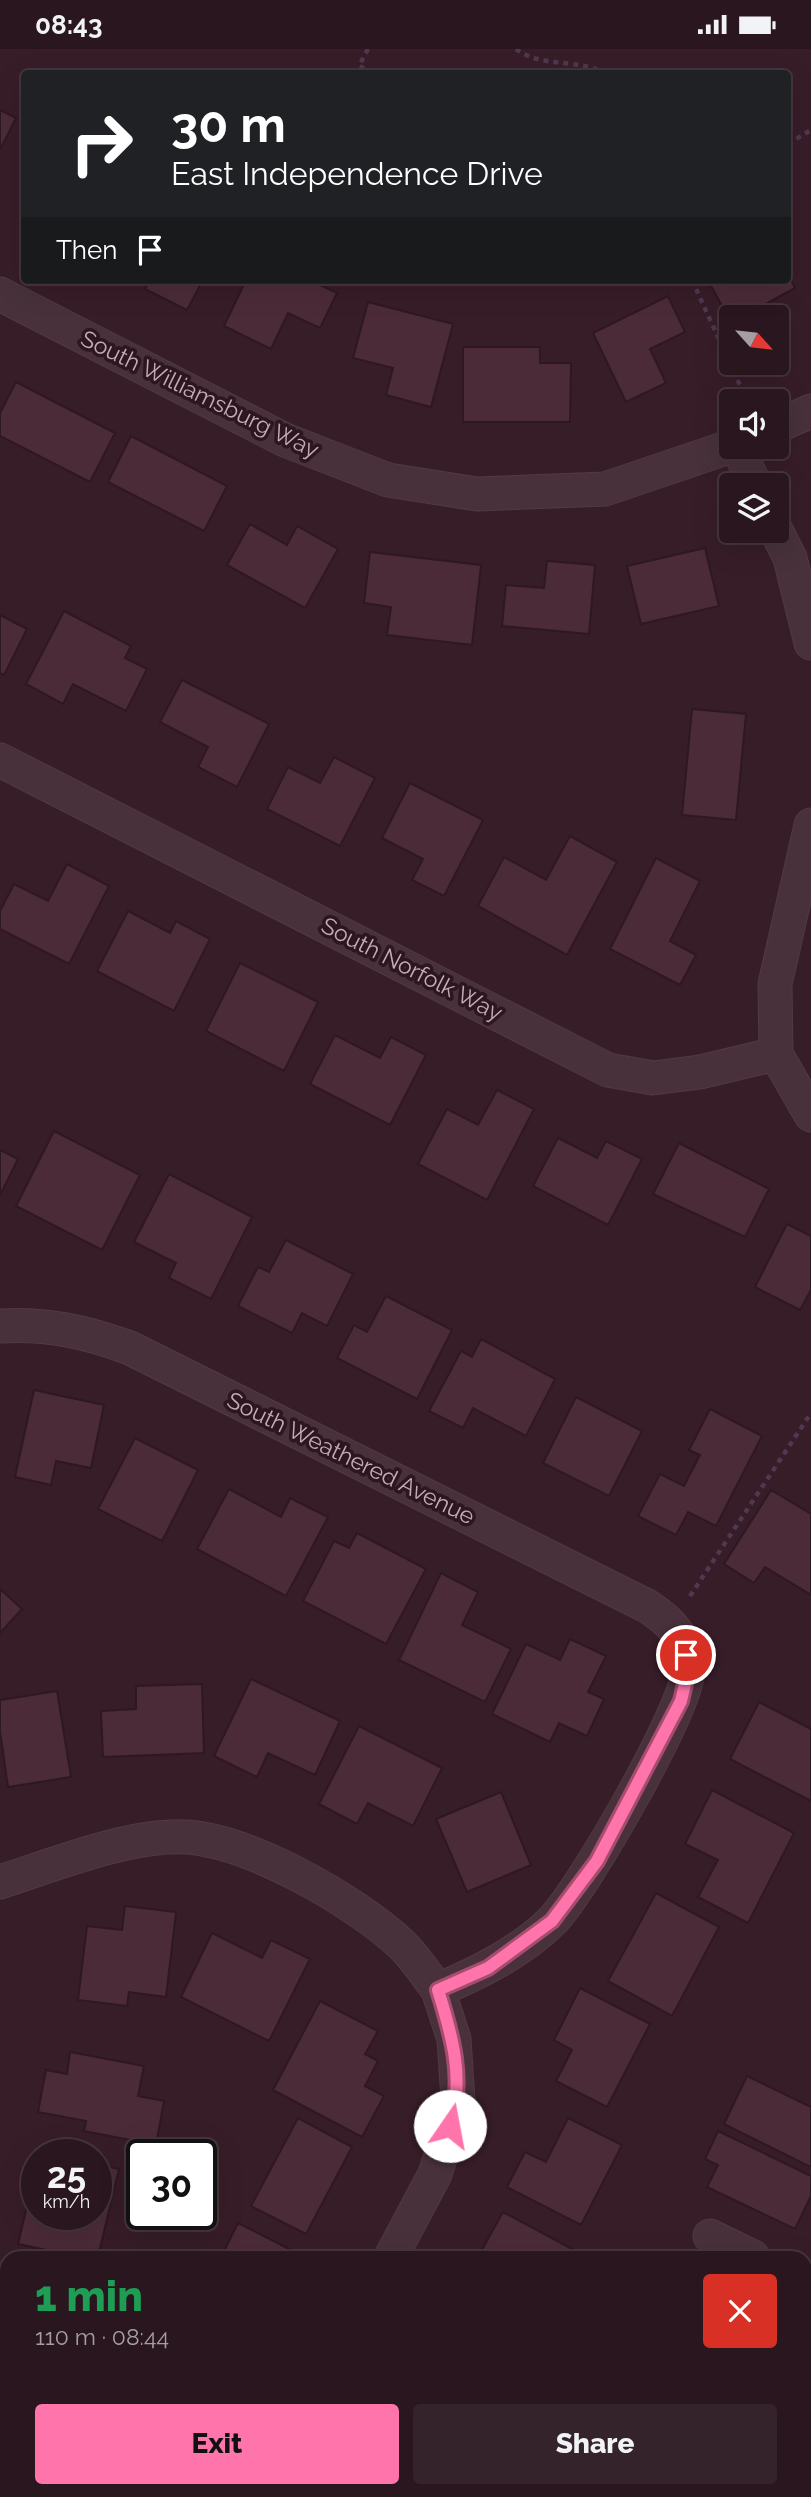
<!DOCTYPE html>
<meta charset="utf-8">
<style>
body{margin:0;font-family:Raleway,sans-serif;background:#35232b;color:#f1f3f6;height:100vh;display:flex;flex-direction:column;font-size:26px;white-space:nowrap}
*{box-sizing:border-box;margin:0}
p{font-size:23px;color:#a59fa4}
.icon{flex:none;width:38px;height:38px;fill:none;stroke:currentColor;stroke-width:2;stroke-linecap:round;stroke-linejoin:round}
.map{position:relative;flex:1;overflow:hidden}
.panel{position:absolute;left:0px;top:2202px;width:812px;height:247px;display:flex;flex-direction:column;background:#29161e;border-radius:21px 21px 0 0;box-shadow:0 7px 28px #0002,0 0 0 2px #45353c}
.panel>*{flex:none}
.guide{position:absolute;left:21px;top:21px;width:770px;height:214px;border-radius:7px;box-shadow:0 7px 28px #0002,0 0 0 2px #45353c;background:#202124;color:#fff;overflow:hidden}
.needle{width:46px;rotate:117deg}
.tools{position:absolute;left:719px;top:256px;display:grid;gap:14px}
.tools a{display:grid;place-items:center;width:70px;height:70px;border-radius:7px;background:#29161e;box-shadow:0 7px 28px #0002,0 0 0 2px #45353c;font-size:35px}
.speed{position:absolute;left:21px;top:2090px;display:flex;gap:14px;font-size:35px;font-weight:700;text-align:center}
.speed>*{display:grid;place-content:center;width:91px;height:91px;border-radius:50%;background:#29161e;box-shadow:0 7px 28px #0002,0 0 0 2px #45353c;line-height:1}
.speed small{font-size:18px;font-weight:400}
.speed .limit{border:4px solid #111;border-radius:10px;background:#fff;color:#111}
.pin{position:absolute;display:grid;place-items:center;width:60px;height:60px;color:#fff;margin:-30px;border:4px solid #fff;border-radius:50%;box-shadow:0 2px 7px #0007}
.me{position:absolute;width:77px;margin:-38px;rotate:12deg;stroke-linejoin:round;filter:drop-shadow(0 0 5px #0008)}
.turn{display:flex;align-items:center;gap:24px;height:147px;padding:0 35px;font-size:32px}
.turn .icon{width:91px;height:91px;stroke-width:2.5}
.turn b{display:block;font-size:49px;line-height:60px}
.then{display:flex;align-items:center;height:66px;padding:0 35px;background:#0003;gap:14px;font-size:26px}
.round{display:grid;place-items:center;flex:none;width:74px;height:74px;border-radius:7px;background:#35232b}
.overview{display:flex;align-items:center;justify-content:space-between;height:119px;padding:0 35px}
h1{font-size:42px;font-weight:800;line-height:52px;color:#1e9e55}
.action{display:flex;gap:14px;margin-top:auto;padding:14px 35px}
.action a{flex:1;height:80px;border-radius:7px;background:#ff75ab;color:#111;font-size:28px;font-weight:800;line-height:80px;text-align:center}
.action a+a{background:#35232b;color:#f1f3f6}
.status{display:flex;justify-content:space-between;align-items:center;height:49px;padding:0 35px;background:#29161e;direction:ltr}
.status svg{height:19px;fill:currentColor}
.map>svg:first-child{display:block}
.building{fill:#4c2b39;stroke:#2e1821;stroke-width:2}
.lines{fill:none;stroke-linecap:round;stroke-linejoin:round}
.minor-casing{stroke:#513a43;stroke-width:35}
.path{stroke:#51374f;stroke-width:4.5;stroke-dasharray:5 5;stroke-linecap:butt}
.minor{stroke:#48313a;stroke-width:33}
.route-casing{stroke:#a64c6f;stroke-width:18}
.route{stroke:#ff75ab;stroke-width:12}
.labels{text-anchor:middle;stroke-width:7;stroke-linejoin:round;paint-order:stroke}
.street-label{font-size:23px;fill:#c5aab5;stroke:#2c161f}
</style>
<div class="status"><b>08:43</b><svg viewBox="0 0 49 12"><path d="M0 12V9h3v3zM5 12V6h3v6zM10 12V3h3v9zM15 12V0h3v12zM26 1h20v11H26zM47 4h2v5h-2z"/></svg></div>
<div class="map">
<svg width="811" height="2448" viewBox="0 0 811 2448">
<rect width="100%" height="100%" fill="#371d28"/>
<path class="building" d="M0,61L16,69L0,101Z
M788,225L795,239L762,257L768,268H732V275L710,235L718,231H788Z
M150,231H203L187,261L145,240Z
M246,231H310L337,244L320,279L288,264L271,300L224,277Z
M668,247L685,283L650,300L666,334L626,353L593,284Z
M368,253L453,275L431,358L386,346L393,319L353,309Z
M463,298H540V314H571L570,373H463Z
M16,333L115,384L90,433L0,387V364Z
M131,387L227,437L204,482L108,433Z
M250,475L287,496L297,477L338,500L305,559L227,516Z
M705,499L719,557L641,575L627,517Z
M370,503L481,516L472,596L387,586L391,558L364,554Z
M547,512L595,516L589,585L502,577L506,536L544,539Z
M64,562L131,597L125,609L147,620L126,662L73,635L63,655L26,635Z
M0,566L27,580L4,626L0,624Z
M182,631L269,675L237,738L198,718L208,698L160,673Z
M692,660L746,665L736,771L682,766Z
M334,708L375,729L340,797L267,760L288,718L320,734Z
M410,734L483,771L444,847L412,831L423,810L382,789Z
M570,787L617,813L567,906L478,857L504,808L546,831Z
M656,809L700,832L670,892L696,906L680,936L610,900Z
M67,815L109,837L69,915L0,880V862L14,835L48,852Z
M128,862L170,884L176,872L210,890L174,962L97,922Z
M240,914L318,953L284,1022L206,982Z
M335,986L380,1009L391,988L426,1006L390,1076L310,1035Z
M497,1041L534,1060L487,1151L418,1115L447,1060L478,1076Z
M54,1082L140,1126L102,1201L16,1157Z
M558,1089L597,1109L606,1092L642,1110L608,1176L533,1137Z
M679,1094L769,1140L745,1188L653,1145Z
M0,1101L18,1110L0,1146Z
M169,1125L252,1168L211,1250L169,1229L176,1214L134,1193Z
M787,1175L811,1187V1241L800,1261L755,1238Z
M286,1191L353,1225L327,1277L302,1264L292,1284L238,1257L258,1218L269,1223Z
M386,1247L452,1281L417,1350L337,1309L354,1276L367,1283Z
M481,1290L555,1330L526,1387L473,1359L463,1379L429,1362L461,1302L472,1308Z
M34,1341L104,1356L91,1419L56,1412L51,1436L15,1428Z
M576,1348L642,1382L609,1447L543,1414Z
M710,1360L762,1387L716,1477L688,1463L676,1486L638,1467L660,1425L684,1437L700,1406L689,1401Z
M135,1389L198,1421L162,1492L98,1460Z
M229,1440L281,1468L290,1449L328,1468L286,1547L197,1500Z
M771,1441L811,1465V1546L765,1518L754,1534L724,1515Z
M357,1484L426,1520L386,1595L303,1552L334,1492L349,1499Z
M441,1524L478,1543L462,1576L511,1600L485,1653L399,1611Z
M0,1540L22,1560L0,1584Z
M570,1590L606,1607L588,1643L604,1650L587,1687L559,1674L550,1693L492,1665L526,1595L560,1611Z
M251,1630L340,1672L315,1726L268,1704L257,1728L214,1707Z
M202,1635L204,1704L103,1708L101,1662L136,1660V1637Z
M57,1642L71,1728L8,1738L0,1682V1651Z
M759,1653L811,1680V1752L730,1710Z
M359,1677L442,1719L413,1777L368,1754L357,1775L319,1755Z
M712,1741L794,1784L748,1874L698,1848L718,1811L685,1795Z
M501,1743L531,1816L467,1843L436,1770Z
M656,1844L719,1878L672,1967L608,1932Z
M125,1857L176,1863L166,1948L129,1943L127,1957L78,1951L87,1877L122,1881Z
M212,1884L262,1909L271,1891L310,1910L269,1992L181,1948Z
M580,1939L650,1975L607,2058L556,2032L572,2001L554,1991Z
M320,1952L378,1982L365,2005L378,2012L365,2037L384,2047L362,2088L273,2041Z
M70,2003L144,2017L138,2047L164,2052L156,2096L84,2082L86,2072L38,2063L46,2021L67,2025Z
M747,2027L811,2058V2118L724,2075Z
M298,2069L352,2098L306,2185L251,2157Z
M568,2069L622,2096L581,2176L507,2138L525,2103L546,2113Z
M718,2082L811,2127V2147L795,2180L707,2138L718,2116L705,2110Z
M96,2115L119,2120L98,2208H79L18,2195L27,2157L37,2159V2165H96Z
M503,2163L576,2202L573,2208H478Z
M238,2174L305,2208H221Z
M7,2229V2270L0,2266V2244Z
M805,2295L811,2298V2332L805,2344Z
M0,2339L7,2343V2429L0,2426Z
M101,2441H192L189,2448H98Z
M349,2441H451L447,2448H346Z"/>
<g class="lines">
<defs>
<path id="minor" d="M0,245L285,391L388,431L477,445L605,440L732,397
M777,377L811,362
M737,397L755,436
M776,481L790,509L811,594
M0,711L608,1021L653,1029L700,1023L776,1005L811,1066
M776,1005L775,935L811,776
M0,1277C47,1274 86,1283 130,1299L647,1557C672,1573 686,1588 688,1620C690,1655 581,1844 552,1872C521,1903 478,1924 438,1941L454,1990L458,2052L435,2125L391,2208
M0,1833C53,1816 130,1785 185,1788C249,1791 355,1852 401,1895C415,1908 426,1926 438,1941
M710,2187L753,2208
M805,2234L811,2237
M267,2448L271,2441"/>
</defs>
<use href="#minor" class="minor-casing"/>
<path class="path" d="M368,0L359,17L373,24
M516,0C540,19 577,9 604,24
M788,95L811,81
M692,231L747,352
M690,1547L811,1364"/>
<use href="#minor" class="minor"/>
</g>
<g class="lines">
<defs>
<path id="route" d="M450,2077C465,2031 452,1986 438,1941L488,1919L552,1872L597,1812L681,1652L688,1622L686,1606"/>
</defs>
<use href="#route" class="route-casing"/>
<use href="#route" class="route"/>
</g>
<g class="labels">
<g class="street-label">
<text transform="translate(200 345) rotate(26)" y="8">South Williamsburg Way</text>
<text transform="translate(412 920) rotate(27)" y="8">South Norfolk Way</text>
<text transform="translate(351 1409) rotate(26)" y="8">South Weathered Avenue</text>
</g>
</g>
</svg>
<div class="tools">
<a><svg class="needle" viewBox="-14 -14 28 28"><path d="M0-13l5 13h-10z" fill="#e53935"/><path d="M0 13l5-13h-10z" fill="#a59fa4"/></svg></a>
<a><svg class="icon" aria-label="sound" viewBox="0 0 24 24"><path d="M4 9h4l5-4v14l-5-4H4zM17 9q2 3 0 6"/></svg></a>
<a><svg class="icon" aria-label="layers" viewBox="0 0 24 24"><path d="M12 4l9 5-9 5-9-5zM3 14l9 5 9-5"/></svg></a>
</div>
<div class="speed"><div>25<small>km/h</small></div><div class="limit">30</div></div>
<div class="pin" style="left:686px;top:1606px;background:#d93025"><svg class="icon" aria-label="arrive" viewBox="0 0 24 24"><path d="M6 21V4h12l-3 4 3 4H6"/></svg></div>
<svg class="me" style="left:450px;top:2077px" viewBox="-20 -20 40 40"><circle r="19" fill="#fff"/><path d="M0-13L10 11 0 6-10 11z" fill="#ff75ab"/></svg>
<div class="guide">
<div class="turn"><svg class="icon" aria-label="right" viewBox="0 0 24 24"><path d="M7 20v-9h11M14 6l5 5-5 5"/></svg><div><b>30 m</b>East Independence Drive</div></div>
<div class="then">Then<svg class="icon" aria-label="arrive" viewBox="0 0 24 24"><path d="M6 21V4h12l-3 4 3 4H6"/></svg></div>
</div>
<section class="panel">
<div class="overview"><div><h1>1 min</h1><p>110 m · 08:44</p></div><a class="round" style="background:#d93025;color:#fff"><svg class="icon" aria-label="close" viewBox="0 0 24 24"><path d="M6 6l12 12M18 6L6 18"/></svg></a></div>
<div class="action"><a>Exit</a><a>Share</a></div>
</section>
</div>
